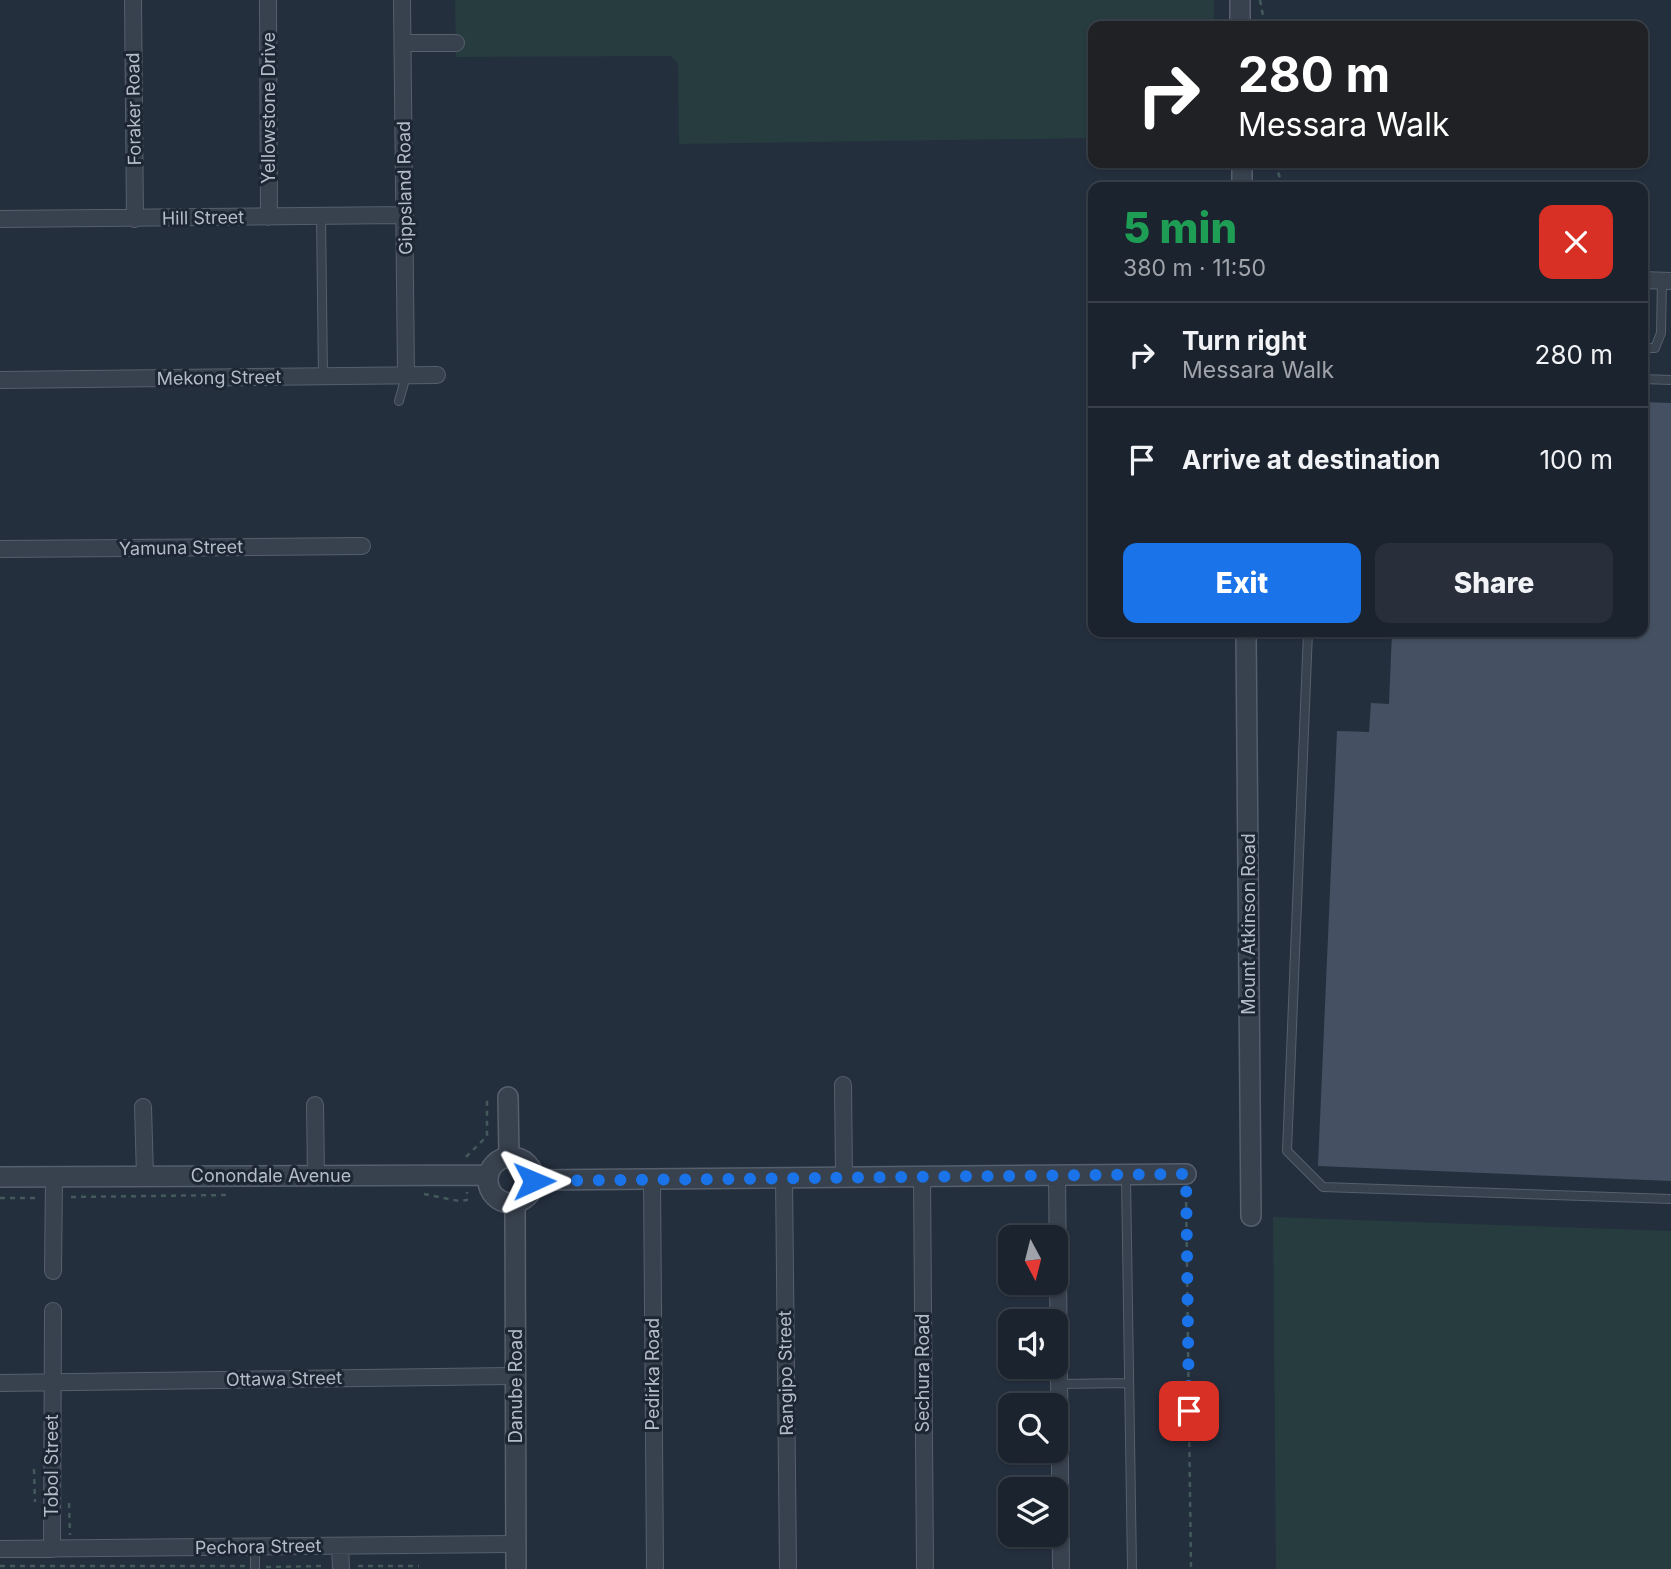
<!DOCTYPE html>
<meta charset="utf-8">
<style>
body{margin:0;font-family:Inter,sans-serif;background:#282f3a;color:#f1f3f6;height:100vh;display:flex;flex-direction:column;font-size:26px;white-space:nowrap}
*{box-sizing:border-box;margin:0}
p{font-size:23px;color:#a0a4aa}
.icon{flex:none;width:38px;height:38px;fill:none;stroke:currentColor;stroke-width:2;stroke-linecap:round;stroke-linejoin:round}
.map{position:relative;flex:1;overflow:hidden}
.drawer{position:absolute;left:1088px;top:182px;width:560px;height:455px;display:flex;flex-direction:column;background:#1b232e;border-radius:14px;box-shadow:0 2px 5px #0004,0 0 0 2px #39404a}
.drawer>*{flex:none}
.guide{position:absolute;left:1088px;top:21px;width:560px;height:147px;border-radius:14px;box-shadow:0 2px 5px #0004,0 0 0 2px #39404a;background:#202124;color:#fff;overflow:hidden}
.needle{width:46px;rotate:173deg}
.buttons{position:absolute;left:998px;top:1225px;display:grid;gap:14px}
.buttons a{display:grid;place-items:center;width:70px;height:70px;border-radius:14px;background:#1b232e;box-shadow:0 2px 5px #0004,0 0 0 2px #39404a;font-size:35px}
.pin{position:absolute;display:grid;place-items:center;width:60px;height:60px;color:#fff;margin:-30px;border-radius:14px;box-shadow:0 4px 10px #0006}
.me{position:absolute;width:77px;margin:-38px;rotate:89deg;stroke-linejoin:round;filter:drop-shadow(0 0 5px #0008)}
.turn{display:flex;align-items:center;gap:24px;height:147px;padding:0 35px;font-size:32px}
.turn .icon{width:91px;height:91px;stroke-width:2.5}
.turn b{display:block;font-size:49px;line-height:60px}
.round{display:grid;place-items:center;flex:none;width:74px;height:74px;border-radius:14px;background:#282f3a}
.head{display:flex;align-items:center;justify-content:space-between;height:119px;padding:0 35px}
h1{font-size:42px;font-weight:800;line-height:52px;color:#1e9e55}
.cta{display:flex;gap:14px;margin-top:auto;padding:14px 35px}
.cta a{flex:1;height:80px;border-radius:14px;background:#1a73e8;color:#fff;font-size:28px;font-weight:800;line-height:80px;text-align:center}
.cta a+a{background:#282f3a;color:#f1f3f6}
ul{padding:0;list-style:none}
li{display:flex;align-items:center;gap:21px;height:105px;padding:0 35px;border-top:2px solid #39404a}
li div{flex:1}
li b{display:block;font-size:26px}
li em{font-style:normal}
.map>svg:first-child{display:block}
.green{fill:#263c3f}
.building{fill:#455162}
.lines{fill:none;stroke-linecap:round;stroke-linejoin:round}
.service-casing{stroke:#565f6c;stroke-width:10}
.minor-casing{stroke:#565f6c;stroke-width:18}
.tertiary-casing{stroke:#565f6c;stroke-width:22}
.path{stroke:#44595c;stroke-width:2.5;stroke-dasharray:5 5;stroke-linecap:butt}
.service{stroke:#38414e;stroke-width:8}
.minor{stroke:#38414e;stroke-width:16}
.tertiary{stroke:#38414e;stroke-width:19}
.route{stroke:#1a73e8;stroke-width:12;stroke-dasharray:0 21.6}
.labels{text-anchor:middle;stroke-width:6;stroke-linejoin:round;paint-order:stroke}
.street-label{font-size:18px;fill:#b4bcc9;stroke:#1d2633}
</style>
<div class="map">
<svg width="1671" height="1569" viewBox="0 0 1671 1569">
<rect width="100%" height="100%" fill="#242f3e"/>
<path class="green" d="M455,0H1214V26H1094V138L679,144L678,63L671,56L456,57Z
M1273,1217L1671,1231V1569H1276Z"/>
<path class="building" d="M1643,402L1671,403V1181L1318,1166L1337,731L1369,732L1371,703L1389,704L1392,632H1643Z"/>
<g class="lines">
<defs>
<path id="service" d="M321,216L323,377
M1643,348H1655L1661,333L1662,280
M1643,379L1671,380
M399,401L406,376
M1308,632L1287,1151L1323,1187L1671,1199
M1126,1177L1132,1569
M1059,1384L1129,1383
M255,1547V1569"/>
<path id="minor" d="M133,0L135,219
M268,0L269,217
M402,0L406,376
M403,43H456
M0,219L405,215
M1643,280L1671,281
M0,380L437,375
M0,549L362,546
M843,1085L844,1176
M315,1105L316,1176
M143,1107L145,1176
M1057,1175L1061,1569
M922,1176L925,1569
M784,1177L788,1569
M652,1179L655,1569
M53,1271L54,1177
M0,1383L515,1376
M340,1546L341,1569
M0,1549L516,1544
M52,1549L53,1311"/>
<path id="tertiary" d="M1240,0V26
M1242,163V187
M1246,632L1251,1216
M508,1097L509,1156
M488 1180a23 23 0 1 1 46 0a23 23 0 1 1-46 0Z
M0,1177L488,1175
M534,1180L1186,1174
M515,1202L516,1569"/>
</defs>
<use href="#service" class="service-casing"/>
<use href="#minor" class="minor-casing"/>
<use href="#tertiary" class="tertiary-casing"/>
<path class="path" d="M1260,0L1265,26
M1275,163L1283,187
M466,1157L487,1136V1096
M1186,1192L1191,1569
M424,1194L459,1201L467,1200V1192
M71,1197L228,1195
M0,1198H39
M34,1469L35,1502
M69,1503L70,1535
M0,1566H245
M358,1566H419
M266,1567L322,1566"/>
<use href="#service" class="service"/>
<use href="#minor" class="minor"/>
<use href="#tertiary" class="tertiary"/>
</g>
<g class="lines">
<path class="route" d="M534,1181L1186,1174L1189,1411"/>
</g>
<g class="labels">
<g class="street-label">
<text transform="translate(269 108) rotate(-90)" y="6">Yellowstone Drive</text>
<text transform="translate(134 109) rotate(-91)" y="6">Foraker Road</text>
<text transform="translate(405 188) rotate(-91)" y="6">Gippsland Road</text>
<text transform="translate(203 218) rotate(-1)" y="6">Hill Street</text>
<text transform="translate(219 378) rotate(-1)" y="6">Mekong Street</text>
<text transform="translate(181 548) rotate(-1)" y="6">Yamuna Street</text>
<text transform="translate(1249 924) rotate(-90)" y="6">Mount Atkinson Road</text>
<text x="271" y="1182">Conondale Avenue</text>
<text transform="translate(786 1373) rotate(-91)" y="6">Rangipo Street</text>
<text transform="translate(923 1373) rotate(-90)" y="6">Sechura Road</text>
<text transform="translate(653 1374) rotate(-90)" y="6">Pedirka Road</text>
<text transform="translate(284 1379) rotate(-1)" y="6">Ottawa Street</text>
<text transform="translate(516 1386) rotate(-90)" y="6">Danube Road</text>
<text transform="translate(52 1466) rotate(-90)" y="6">Tobol Street</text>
<text transform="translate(258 1547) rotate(-1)" y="6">Pechora Street</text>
</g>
</g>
</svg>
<div class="buttons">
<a><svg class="needle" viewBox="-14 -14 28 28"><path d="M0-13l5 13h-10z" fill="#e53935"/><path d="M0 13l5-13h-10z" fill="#a0a4aa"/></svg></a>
<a><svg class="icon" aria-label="sound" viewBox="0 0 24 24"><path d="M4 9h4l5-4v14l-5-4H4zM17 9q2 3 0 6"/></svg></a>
<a><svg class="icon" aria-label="search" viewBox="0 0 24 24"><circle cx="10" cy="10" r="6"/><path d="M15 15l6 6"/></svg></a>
<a><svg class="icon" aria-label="layers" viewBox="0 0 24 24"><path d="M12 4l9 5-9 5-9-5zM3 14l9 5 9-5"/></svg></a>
</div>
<div class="pin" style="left:1189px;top:1411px;background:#d93025"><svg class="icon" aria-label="arrive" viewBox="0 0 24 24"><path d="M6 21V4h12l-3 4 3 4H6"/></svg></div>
<svg class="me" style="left:534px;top:1181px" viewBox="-20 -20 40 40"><path d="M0-17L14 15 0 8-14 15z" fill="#1a73e8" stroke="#fff" stroke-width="4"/></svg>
<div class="guide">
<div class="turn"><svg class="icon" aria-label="right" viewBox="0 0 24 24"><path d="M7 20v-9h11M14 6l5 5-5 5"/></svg><div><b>280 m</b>Messara Walk</div></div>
</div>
<section class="drawer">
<div class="head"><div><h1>5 min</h1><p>380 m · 11:50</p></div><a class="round" style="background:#d93025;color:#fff"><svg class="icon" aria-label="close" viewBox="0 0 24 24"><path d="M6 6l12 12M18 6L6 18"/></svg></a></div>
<ul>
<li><svg class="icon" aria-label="right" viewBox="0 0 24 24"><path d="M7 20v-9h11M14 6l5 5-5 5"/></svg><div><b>Turn right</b><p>Messara Walk</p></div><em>280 m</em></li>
<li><svg class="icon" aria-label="arrive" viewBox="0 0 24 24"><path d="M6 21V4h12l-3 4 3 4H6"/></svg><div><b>Arrive at destination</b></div><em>100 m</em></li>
</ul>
<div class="cta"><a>Exit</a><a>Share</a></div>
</section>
</div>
